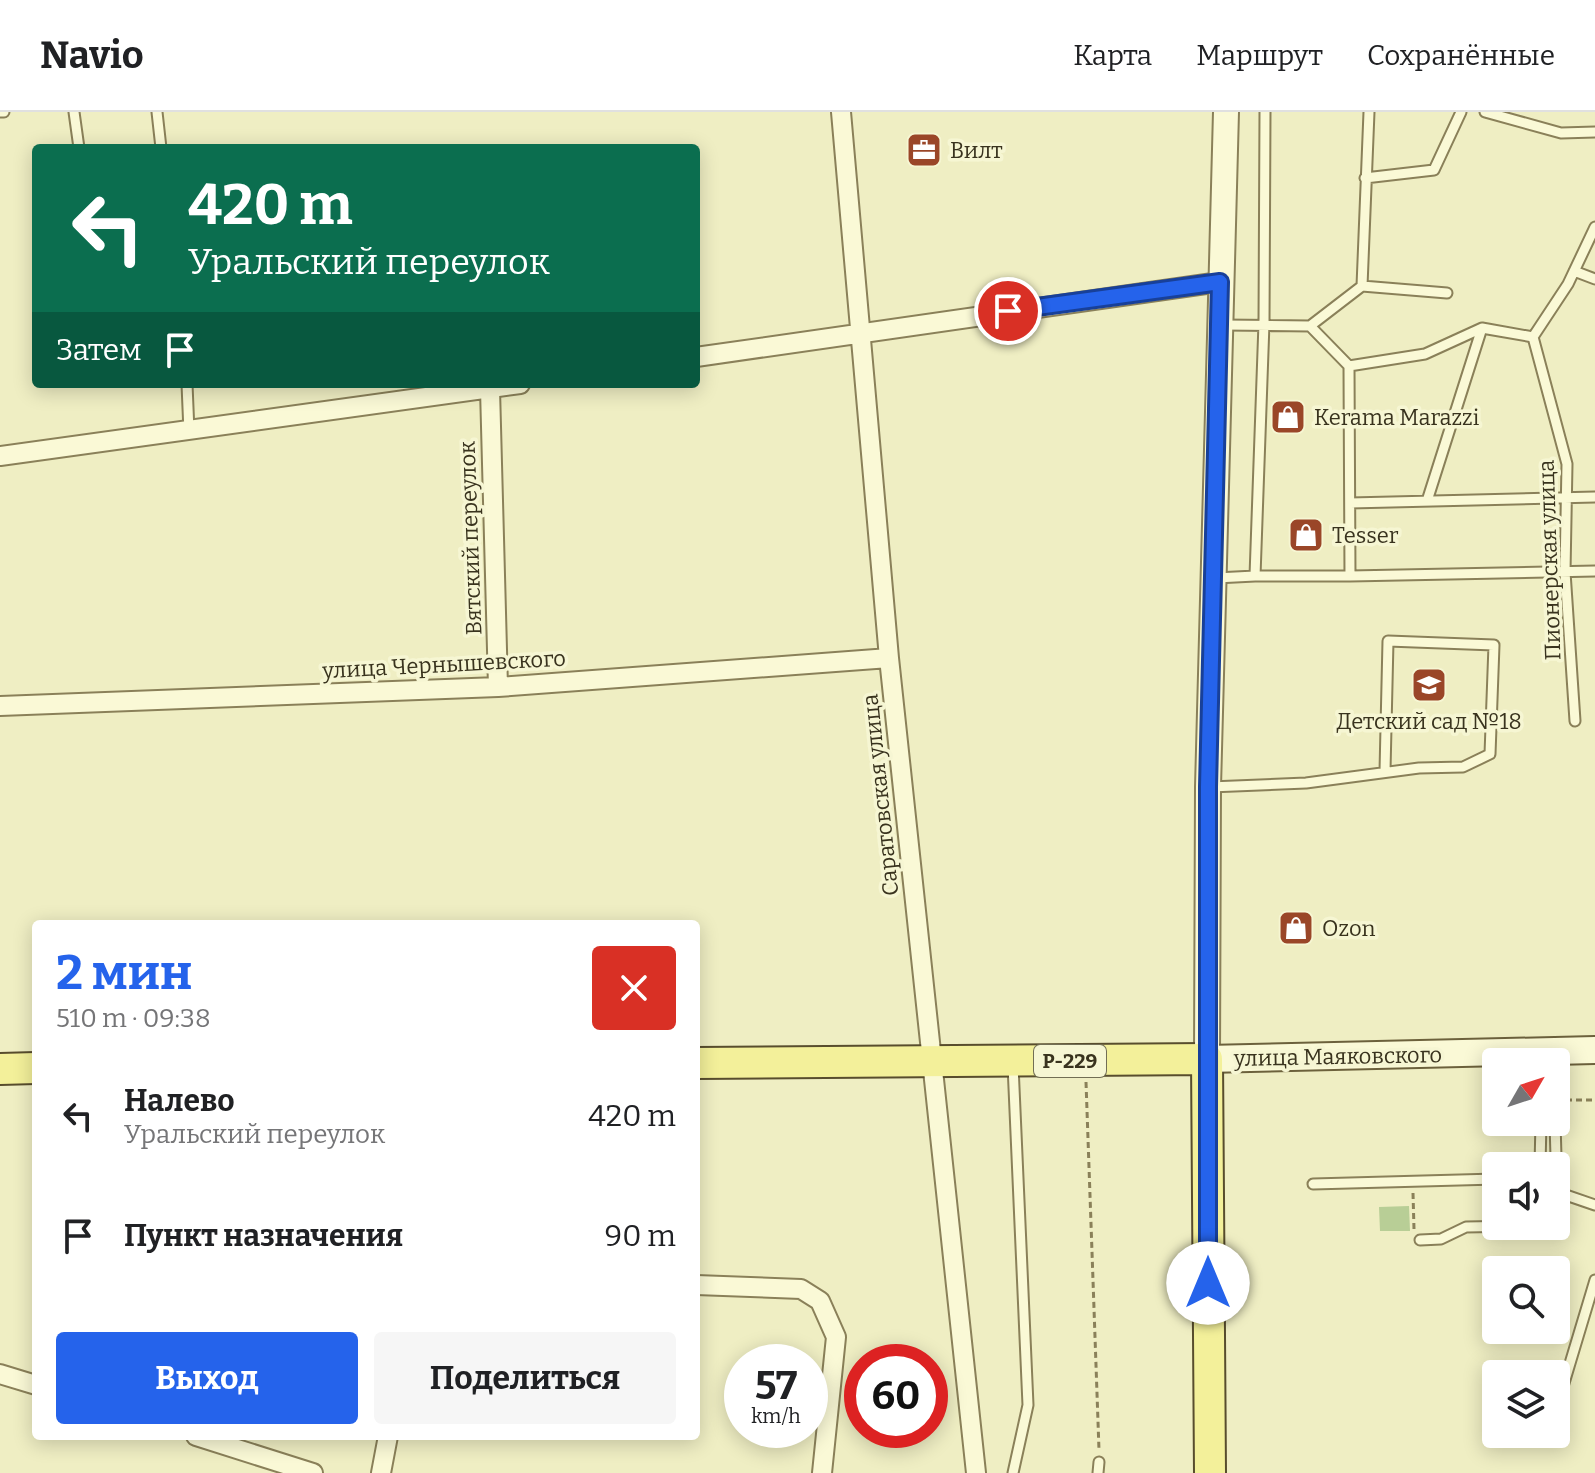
<!DOCTYPE html>
<html lang="ru">
<meta charset="utf-8">
<style>
body{margin:0;font-family:Bitter,serif;background:#f6f6f6;color:#202124;height:100vh;display:flex;flex-direction:column;font-size:30px;white-space:nowrap}
*{box-sizing:border-box;margin:0}
p{font-size:26px;color:#757577}
.icon{flex:none;width:44px;height:44px;fill:none;stroke:currentColor;stroke-width:2;stroke-linecap:round;stroke-linejoin:round}
.map{position:relative;flex:1;overflow:hidden}
.panel{position:absolute;left:32px;top:808px;width:668px;height:520px;display:flex;flex-direction:column;background:#fff;border-radius:8px;box-shadow:0 4px 20px #0003}
.panel>*{flex:none}
.guide{position:absolute;left:32px;top:32px;width:668px;height:244px;border-radius:8px;box-shadow:0 4px 20px #0003;background:#0b6e4f;color:#fff;overflow:hidden}
.needle{width:52px;rotate:51deg}
.controls{position:absolute;left:1482px;top:936px;display:grid;gap:16px}
.controls a{display:grid;place-items:center;width:88px;height:88px;border-radius:8px;background:#fff;box-shadow:0 4px 20px #0003;font-size:40px}
.speed{position:absolute;left:724px;top:1232px;display:flex;gap:16px;font-size:40px;font-weight:700;text-align:center}
.speed>*{display:grid;place-content:center;width:104px;height:104px;border-radius:50%;background:#fff;box-shadow:0 4px 20px #0003;line-height:1}
.speed small{font-size:20px;font-weight:400}
.speed .limit{border:12px solid #d22;background:#fff;color:#111}
.pin{position:absolute;display:grid;place-items:center;width:68px;height:68px;color:#fff;margin:-34px;border:4px solid #fff;border-radius:50%;box-shadow:0 2px 8px #0007}
.me{position:absolute;width:88px;margin:-44px;rotate:0deg;stroke-linejoin:round;filter:drop-shadow(0 0 6px #0008)}
.turn{display:flex;align-items:center;gap:28px;height:168px;padding:0 24px;font-size:36px}
.turn .icon{width:104px;height:104px;stroke-width:2.5}
.turn b{display:block;font-size:56px;line-height:68px}
.then{display:flex;align-items:center;height:76px;padding:0 24px;background:#0003;gap:16px;font-size:30px}
.round{display:grid;place-items:center;flex:none;width:84px;height:84px;border-radius:8px;background:#f6f6f6}
.headline{display:flex;align-items:center;justify-content:space-between;height:136px;padding:0 24px}
h1{font-size:48px;font-weight:700;line-height:60px;color:#2563eb}
.primary-button{display:flex;gap:16px;margin-top:auto;padding:16px 24px}
.primary-button a{flex:1;height:92px;border-radius:8px;background:#2563eb;color:#fff;font-size:32px;font-weight:700;line-height:92px;text-align:center}
.primary-button a+a{background:#f6f6f6;color:#202124}
ul{padding:0;list-style:none}
li{display:flex;align-items:center;gap:24px;height:120px;padding:0 24px}
li div{flex:1}
li b{display:block;font-size:30px}
li em{font-style:normal}
header{display:flex;align-items:center;gap:48px;box-sizing:border-box;height:112px;padding:0 40px;background:#fff;border-bottom:2px solid #e0e0e0}
header strong{font-size:38px}
nav{display:flex;gap:44px;margin-inline-start:auto;font-size:28px}
.map>svg:first-child{display:block}
.green{fill:#b8ce96}
.lines{fill:none;stroke-linecap:round;stroke-linejoin:round}
.service-casing{stroke:#8a8059;stroke-width:13}
.minor-casing{stroke:#8a8059;stroke-width:22}
.tertiary-casing{stroke:#8a8059;stroke-width:28}
.secondary-casing{stroke:#6c613c;stroke-width:30}
.primary-casing{stroke:#584d2d;stroke-width:34}
.path{stroke:#8a8059;stroke-width:3;stroke-dasharray:6 4;stroke-linecap:butt}
.service{stroke:#faf9d6;stroke-width:9}
.minor{stroke:#faf9d6;stroke-width:18}
.tertiary{stroke:#faf9d6;stroke-width:24}
.secondary{stroke:#faf9d6;stroke-width:26}
.primary{stroke:#f3f09a;stroke-width:30}
.route-casing{stroke:#184099;stroke-width:20}
.route{stroke:#2563eb;stroke-width:14}
.labels{text-anchor:middle;stroke-width:7;stroke-linejoin:round;paint-order:stroke}
.shield{fill:#f6f6d3;stroke:#726e54;stroke-width:2}
.shield-label{font-size:20px;font-weight:bold;fill:#39331e}
.poi-label{font-size:22px;fill:#39331e;stroke:#f6f6d3;text-anchor:start}
.street-label{font-size:22px;fill:#39331e;stroke:#f6f6d3}
</style>
<header>
<strong>Navio</strong>
<nav><a>Карта</a><a>Маршрут</a><a>Сохранённые</a></nav>
</header>
<div class="map">
<svg width="1595" height="1361" viewBox="0 0 1595 1361">
<rect width="100%" height="100%" fill="#efeec3"/>
<path class="green" d="M1409,1094L1410,1119H1380L1379,1095Z"/>
<g class="lines">
<defs>
<path id="service" d="M0,0H4
M74,0L79,36
M157,0L161,36
M1485,0L1561,21L1595,20
M1365,66L1434,58L1461,0
M1574,159L1595,167
M1362,174L1369,0
M1223,213L1310,214L1349,254L1350,464H1255L1264,211L1265,0
M1310,214L1362,174L1447,181
M1482,216L1533,225
M1349,254L1425,242L1482,216L1427,389
M187,272L189,320
M1350,391L1595,385
M1350,464L1595,459
M1216,466L1255,464
M1575,609L1565,460L1567,352L1533,225L1568,172L1595,115
M1210,675L1306,671L1419,656L1463,655L1490,642L1494,533L1388,529L1385,659
M1555,1010L1557,1080L1595,1093
M1540,1054L1541,1010
M1313,1072L1496,1067
M1556,1095L1557,1080
M1420,1128L1441,1127L1466,1115L1521,1114
M1556,1277L1562,1278L1595,1168
M1013,1361L1028,1293L1013,953
M1098,1361L1099,1350"/>
<path id="minor" d="M841,0L889,546L976,1361
M696,245L1220,170
M490,277L498,575
M0,344L520,272
M0,594L498,575L889,546
M696,1173L801,1177L820,1189L836,1225L822,1361
M0,1262L36,1273
M196,1324L313,1361
M381,1361L388,1324"/>
<path id="tertiary" d="M1207,947L1208,675L1226,0"/>
<path id="secondary" d="M1207,947L1595,938"/>
<path id="primary" d="M696,951L1207,947L1210,1361
M0,957L36,956"/>
</defs>
<use href="#service" class="service-casing"/>
<use href="#minor" class="minor-casing"/>
<use href="#tertiary" class="tertiary-casing"/>
<use href="#secondary" class="secondary-casing"/>
<use href="#primary" class="primary-casing"/>
<path class="path" d="M1086,970L1099,1338
M1556,988H1595
M1413,1081L1414,1117"/>
<use href="#service" class="service"/>
<use href="#minor" class="minor"/>
<use href="#tertiary" class="tertiary"/>
<use href="#secondary" class="secondary"/>
<use href="#primary" class="primary"/>
</g>
<g class="lines">
<defs>
<path id="route" d="M1008,199L1220,170L1208,675V1171"/>
</defs>
<use href="#route" class="route-casing"/>
<use href="#route" class="route"/>
</g>
<defs>
<symbol id="office-square" viewBox="-11 -11 22 22"><rect x="-9" y="-9" width="18" height="18" rx="4" fill="#9a4628" stroke="#f6f6d3"/><path d="M-6-3h4V-5.5h4V-3h4V5H-6ZM-1-4.5V-3h2v-1.5ZM-6 0V1H6V0Z" fill="#fff"/></symbol>
<symbol id="shop-square" viewBox="-11 -11 22 22"><rect x="-9" y="-9" width="18" height="18" rx="4" fill="#9a4628" stroke="#f6f6d3"/><path d="M-5-2.5h2.3a2.7 3.5 0 0 1 5.4 0H5L5.5 6h-11ZM-1.5-2.5h3a1.5 2.3 0 0 0-3 0Z" fill="#fff"/></symbol>
<symbol id="school-square" viewBox="-11 -11 22 22"><rect x="-9" y="-9" width="18" height="18" rx="4" fill="#9a4628" stroke="#f6f6d3"/><path d="M0-5L7-2L0 1L-7-2ZM-4 1L0 2.5L4 1V4Q0 6-4 4Z" fill="#fff"/></symbol>
</defs>
<g fill-rule="evenodd">
<use href="#office-square" x="904" y="18" width="40" height="40"/>
<use href="#shop-square" x="1268" y="285" width="40" height="40"/>
<use href="#shop-square" x="1286" y="403" width="40" height="40"/>
<use href="#school-square" x="1409" y="553" width="40" height="40"/>
<use href="#shop-square" x="1276" y="796" width="40" height="40"/>
</g>
<g class="labels">
<rect class="shield" x="1034" y="933" width="72" height="32" rx="6"/>
<g class="shield-label">
<text x="1070" y="956">Р-229</text>
</g>
<g class="poi-label">
<text x="950" y="46">Вилт</text>
<text x="1314" y="313">Kerama Marazzi</text>
<text x="1332" y="431">Tesser</text>
<text x="1429" y="617" text-anchor="middle">Детский сад №18</text>
<text x="1322" y="824">Ozon</text>
</g>
<g class="street-label">
<text transform="translate(470 426) rotate(-92)" y="8">Вятский переулок</text>
<text transform="translate(1549 448) rotate(-92)" y="8">Пионерская улица</text>
<text transform="translate(444 552) rotate(-3)" y="8">улица Чернышевского</text>
<text transform="translate(880 683) rotate(-96)" y="8">Саратовская улица</text>
<text transform="translate(1338 944) rotate(-1)" y="8">улица Маяковского</text>
</g>
</g>
</svg>
<div class="controls">
<a><svg class="needle" viewBox="-14 -14 28 28"><path d="M0-13l5 13h-10z" fill="#e53935"/><path d="M0 13l5-13h-10z" fill="#757577"/></svg></a>
<a><svg class="icon" aria-label="sound" viewBox="0 0 24 24"><path d="M4 9h4l5-4v14l-5-4H4zM17 9q2 3 0 6"/></svg></a>
<a><svg class="icon" aria-label="search" viewBox="0 0 24 24"><circle cx="10" cy="10" r="6"/><path d="M15 15l6 6"/></svg></a>
<a><svg class="icon" aria-label="layers" viewBox="0 0 24 24"><path d="M12 4l9 5-9 5-9-5zM3 14l9 5 9-5"/></svg></a>
</div>
<div class="speed"><div>57<small>km/h</small></div><div class="limit">60</div></div>
<div class="pin" style="left:1008px;top:199px;background:#d93025"><svg class="icon" aria-label="arrive" viewBox="0 0 24 24"><path d="M6 21V4h12l-3 4 3 4H6"/></svg></div>
<svg class="me" style="left:1208px;top:1171px" viewBox="-20 -20 40 40"><circle r="19" fill="#fff"/><path d="M0-13L10 11 0 6-10 11z" fill="#2563eb"/></svg>
<div class="guide">
<div class="turn"><svg class="icon" aria-label="left" viewBox="0 0 24 24"><path d="M17 20v-9H6M10 6l-5 5 5 5"/></svg><div><b>420 m</b>Уральский переулок</div></div>
<div class="then">Затем<svg class="icon" aria-label="arrive" viewBox="0 0 24 24"><path d="M6 21V4h12l-3 4 3 4H6"/></svg></div>
</div>
<section class="panel">
<div class="headline"><div><h1>2 мин</h1><p>510 m · 09:38</p></div><a class="round" style="background:#d93025;color:#fff"><svg class="icon" aria-label="close" viewBox="0 0 24 24"><path d="M6 6l12 12M18 6L6 18"/></svg></a></div>
<ul>
<li><svg class="icon" aria-label="left" viewBox="0 0 24 24"><path d="M17 20v-9H6M10 6l-5 5 5 5"/></svg><div><b>Налево</b><p>Уральский переулок</p></div><em>420 m</em></li>
<li><svg class="icon" aria-label="arrive" viewBox="0 0 24 24"><path d="M6 21V4h12l-3 4 3 4H6"/></svg><div><b>Пункт назначения</b></div><em>90 m</em></li>
</ul>
<div class="primary-button"><a>Выход</a><a>Поделиться</a></div>
</section>
</div>
